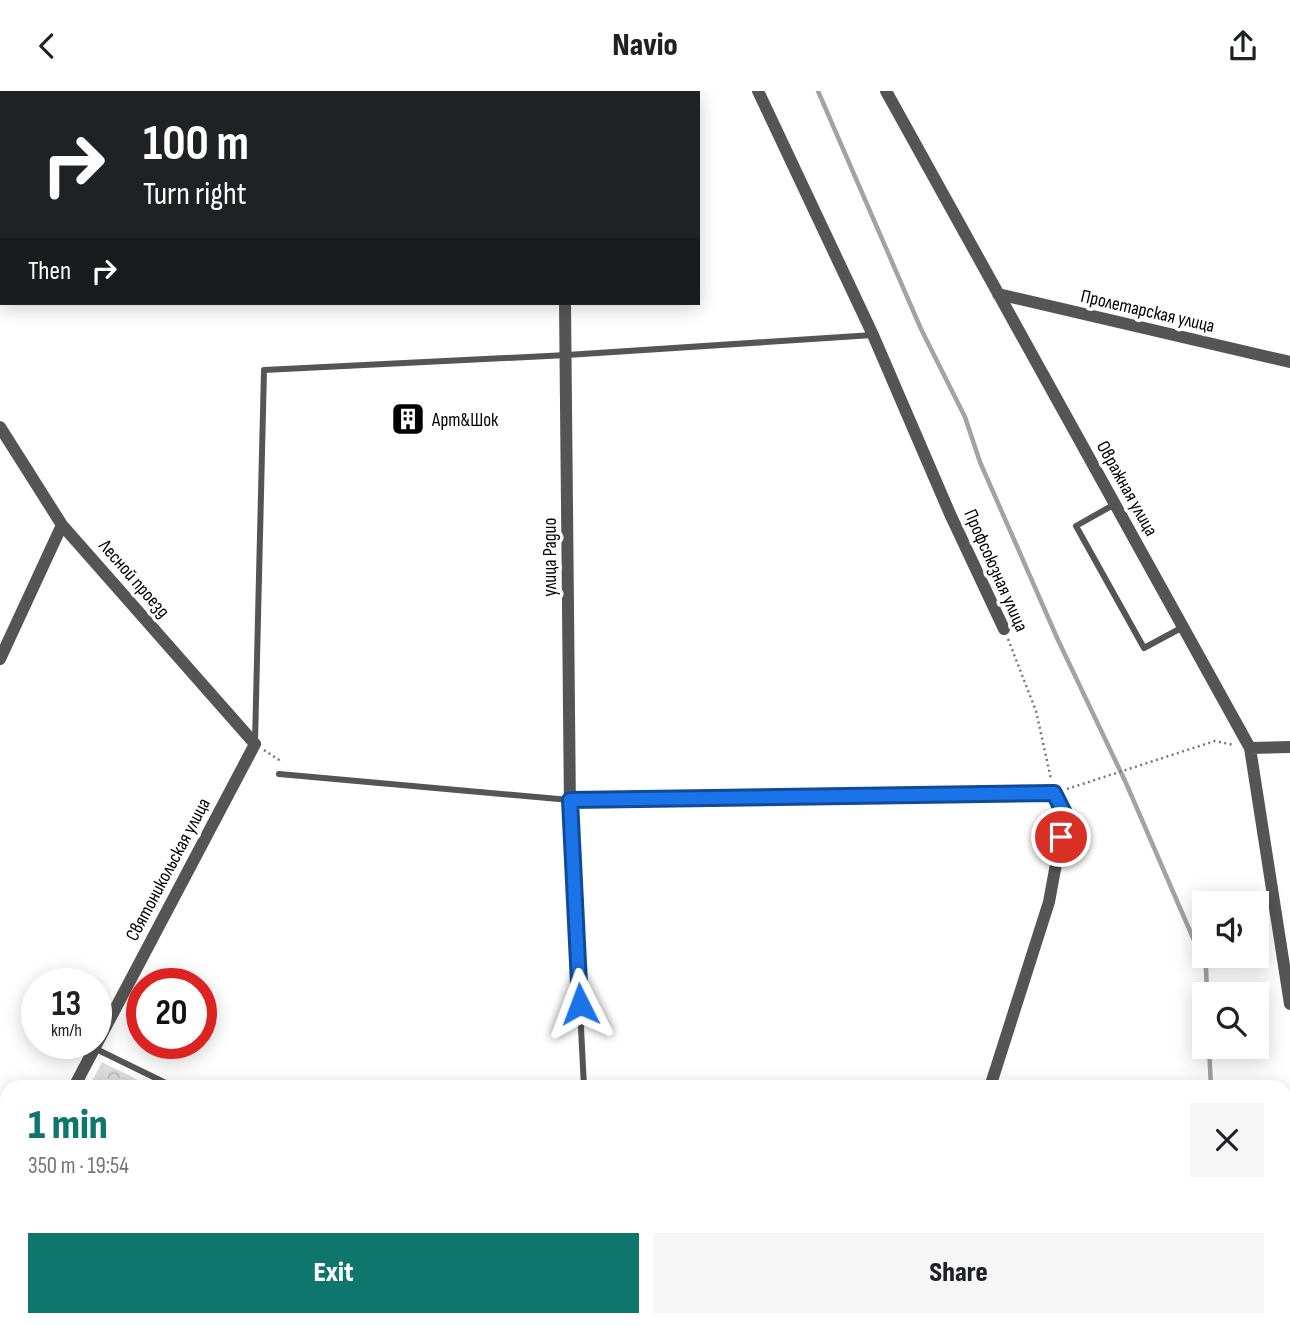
<!DOCTYPE html>
<meta charset="utf-8">
<style>
body{margin:0;font-family:"Sofia Sans Condensed",sans-serif;background:#f6f6f6;color:#202124;height:100vh;display:flex;flex-direction:column;font-size:26px;white-space:nowrap}
*{box-sizing:border-box;margin:0}
p{font-size:23px;color:#757577}
.icon{flex:none;width:38px;height:38px;fill:none;stroke:currentColor;stroke-width:2;stroke-linecap:round;stroke-linejoin:round}
.map{position:relative;flex:1;overflow:hidden}
.details{position:absolute;left:0px;top:989px;width:1292px;height:247px;display:flex;flex-direction:column;background:#fff;border-radius:21px 21px 0 0;box-shadow:0 4px 18px #0003}
.details>*{flex:none}
.banner{position:absolute;left:0px;top:0px;width:700px;height:214px;box-shadow:0 4px 18px #0003;background:#202124;color:#fff;overflow:hidden}
.buttons{position:absolute;left:1192px;top:800px;display:grid;gap:14px}
.buttons a{display:grid;place-items:center;width:77px;height:77px;border-radius:0px;background:#fff;box-shadow:0 4px 18px #0003;font-size:35px}
.speed{position:absolute;left:21px;top:877px;display:flex;gap:14px;font-size:35px;font-weight:700;text-align:center}
.speed>*{display:grid;place-content:center;width:91px;height:91px;border-radius:50%;background:#fff;box-shadow:0 4px 18px #0003;line-height:1}
.speed small{font-size:18px;font-weight:400}
.speed .limit{border:10px solid #d22;background:#fff;color:#111}
.pin{position:absolute;display:grid;place-items:center;width:60px;height:60px;color:#fff;margin:-30px;border:4px solid #fff;border-radius:50%;box-shadow:0 2px 7px #0007}
.me{position:absolute;width:77px;margin:-38px;rotate:357deg;stroke-linejoin:round;filter:drop-shadow(0 0 5px #0008)}
.turn{display:flex;align-items:center;gap:24px;height:147px;padding:0 28px;font-size:32px}
.turn .icon{width:91px;height:91px;stroke-width:2.5}
.turn b{display:block;font-size:49px;line-height:60px}
.then{display:flex;align-items:center;height:66px;padding:0 28px;background:#0003;gap:14px;font-size:26px}
.round{display:grid;place-items:center;flex:none;width:74px;height:74px;border-radius:0px;background:#f6f6f6}
.summary{display:flex;align-items:center;justify-content:space-between;height:119px;padding:0 28px}
h1{font-size:42px;font-weight:800;line-height:52px;color:#0f766e}
.action{display:flex;gap:14px;margin-top:auto;padding:14px 28px}
.action a{flex:1;height:80px;border-radius:0px;background:#0f766e;color:#fff;font-size:28px;font-weight:800;line-height:80px;text-align:center}
.action a+a{background:#f6f6f6;color:#202124}
header{display:flex;justify-content:space-between;align-items:center;height:91px;padding:0 28px;background:#fff;font-size:32px;font-weight:800}
.map>svg:first-child{display:block}
.forest{fill:url(#forest-crowns)}
.garden{fill:#dcdcdc}
.lines{fill:none;stroke-linecap:round;stroke-linejoin:round}
.stream{stroke:#a3a3a3;stroke-width:4.5}
.path{stroke:#777;stroke-width:2.5;stroke-dasharray:2 3.5;stroke-linecap:butt}
.service{stroke:#555;stroke-width:6}
.minor{stroke:#555;stroke-width:12}
.route-casing{stroke:#114b97;stroke-width:18}
.route{stroke:#1a73e8;stroke-width:12}
.labels{text-anchor:middle;stroke-width:7;stroke-linejoin:round;paint-order:stroke}
.street-label{font-size:19px;fill:#000;stroke:#fff}
.poi-label{font-size:19px;fill:#000;stroke:#fff;text-anchor:start}
</style>
<header><svg class="icon" aria-label="back" viewBox="0 0 24 24"><path d="M15 5l-7 7 7 7"/></svg>Navio<svg class="icon" aria-label="share" viewBox="0 0 24 24"><path d="M12 15V3M7 8l5-5 5 5M5 13v7h14v-7"/></svg></header>
<div class="map">
<svg width="1290" height="1235" viewBox="0 0 1290 1235">
<defs>
<pattern id="forest-crowns" width="20" height="18" patternUnits="userSpaceOnUse" patternTransform="scale(1.75)"><rect width="20" height="18" fill="#dcdcdc"/><path d="M2 6a3 3 0 1 1 6 0M12 15a3 3 0 1 1 6 0" fill="none" stroke="#bbb"/></pattern>
</defs>
<rect width="100%" height="100%" fill="#fff"/>
<path class="forest" d="M102,971L152,996H89Z
M7,1146V1228H286V1235H0V1159Z"/>
<path class="garden" d="M111,1228L157,1229L172,1235H108Z"/>
<g class="lines">
<path class="stream" d="M818,0L921,238L965,326L980,371L1058,549L1126,692L1206,877L1207,903
M1209,956L1211,996
M1167,1228V1235"/>
<path class="path" d="M1008,548L1036,620L1051,688
M264,659L279,669V673
M1067,698L1215,650L1234,654
M52,1228L57,1235
M0,1234L3,1235
M18,1235L23,1228"/>
<path class="service" d="M259,0V2
M1115,413L1076,435L1144,557L1183,536
M255,651L264,279L567,264L873,244
M279,683L570,709
M570,720L584,996
M94,957L174,996
M1284,1008H1290
M295,1228L296,1235"/>
<path class="minor" d="M560,0V2
M758,0L873,244L950,423L1004,538
M886,0L1250,657L1290,913
M998,203L1290,271
M565,212L570,720
M0,336L62,434L255,653L74,996
M0,568L62,434
M1250,657L1290,656
M570,709L1054,702L1065,724L1049,811L990,996
M0,1086L7,1090
M0,1144L7,1130
M955,1235V1228"/>
</g>
<g class="lines">
<defs>
<path id="route" d="M580,913L570,709L1054,702L1065,724L1061,746"/>
</defs>
<use href="#route" class="route-casing"/>
<use href="#route" class="route"/>
</g>
<defs>
<symbol id="building-square" viewBox="-11 -11 22 22"><rect x="-9" y="-9" width="18" height="18" rx="4" fill="#000" stroke="#fff"/><path d="M-4-6H4V6H1V3H-1V6H-4ZM-2.5-4.3h1.7v1.8h-1.7ZM.8-4.3h1.7v1.8H.8ZM-2.5-1h1.7V.8h-1.7ZM.8-1h1.7V.8H.8Z" fill="#fff"/></symbol>
</defs>
<g fill-rule="evenodd">
<use href="#building-square" x="389" y="309" width="38" height="38"/>
</g>
<g class="labels">
<g class="street-label">
<text transform="translate(1148 219) rotate(13)" y="7">Пролетарская улица</text>
<text transform="translate(1128 397) rotate(61)" y="7">Овражная улица</text>
<text transform="translate(549 466) rotate(-90)" y="7">улица Радио</text>
<text transform="translate(997 479) rotate(66)" y="7">Профсоюзная улица</text>
<text transform="translate(135 487) rotate(49)" y="7">Лесной проезд</text>
<text transform="translate(167 778) rotate(-62)" y="7">Святоникольская улица</text>
</g>
<g class="poi-label">
<text x="432" y="335">Арт&amp;Шок</text>
</g>
</g>
</svg>
<div class="buttons">
<a><svg class="icon" aria-label="sound" viewBox="0 0 24 24"><path d="M4 9h4l5-4v14l-5-4H4zM17 9q2 3 0 6"/></svg></a>
<a><svg class="icon" aria-label="search" viewBox="0 0 24 24"><circle cx="10" cy="10" r="6"/><path d="M15 15l6 6"/></svg></a>
</div>
<div class="speed"><div>13<small>km/h</small></div><div class="limit">20</div></div>
<div class="pin" style="left:1061px;top:746px;background:#d93025"><svg class="icon" aria-label="arrive" viewBox="0 0 24 24"><path d="M6 21V4h12l-3 4 3 4H6"/></svg></div>
<svg class="me" style="left:580px;top:913px" viewBox="-20 -20 40 40"><path d="M0-17L14 15 0 8-14 15z" fill="#1a73e8" stroke="#fff" stroke-width="4"/></svg>
<div class="banner">
<div class="turn"><svg class="icon" aria-label="right" viewBox="0 0 24 24"><path d="M7 20v-9h11M14 6l5 5-5 5"/></svg><div><b>100 m</b>Turn right</div></div>
<div class="then">Then<svg class="icon" aria-label="right" viewBox="0 0 24 24"><path d="M7 20v-9h11M14 6l5 5-5 5"/></svg></div>
</div>
<section class="details">
<div class="summary"><div><h1>1 min</h1><p>350 m · 19:54</p></div><a class="round"><svg class="icon" aria-label="close" viewBox="0 0 24 24"><path d="M6 6l12 12M18 6L6 18"/></svg></a></div>
<div class="action"><a>Exit</a><a>Share</a></div>
</section>
</div>
